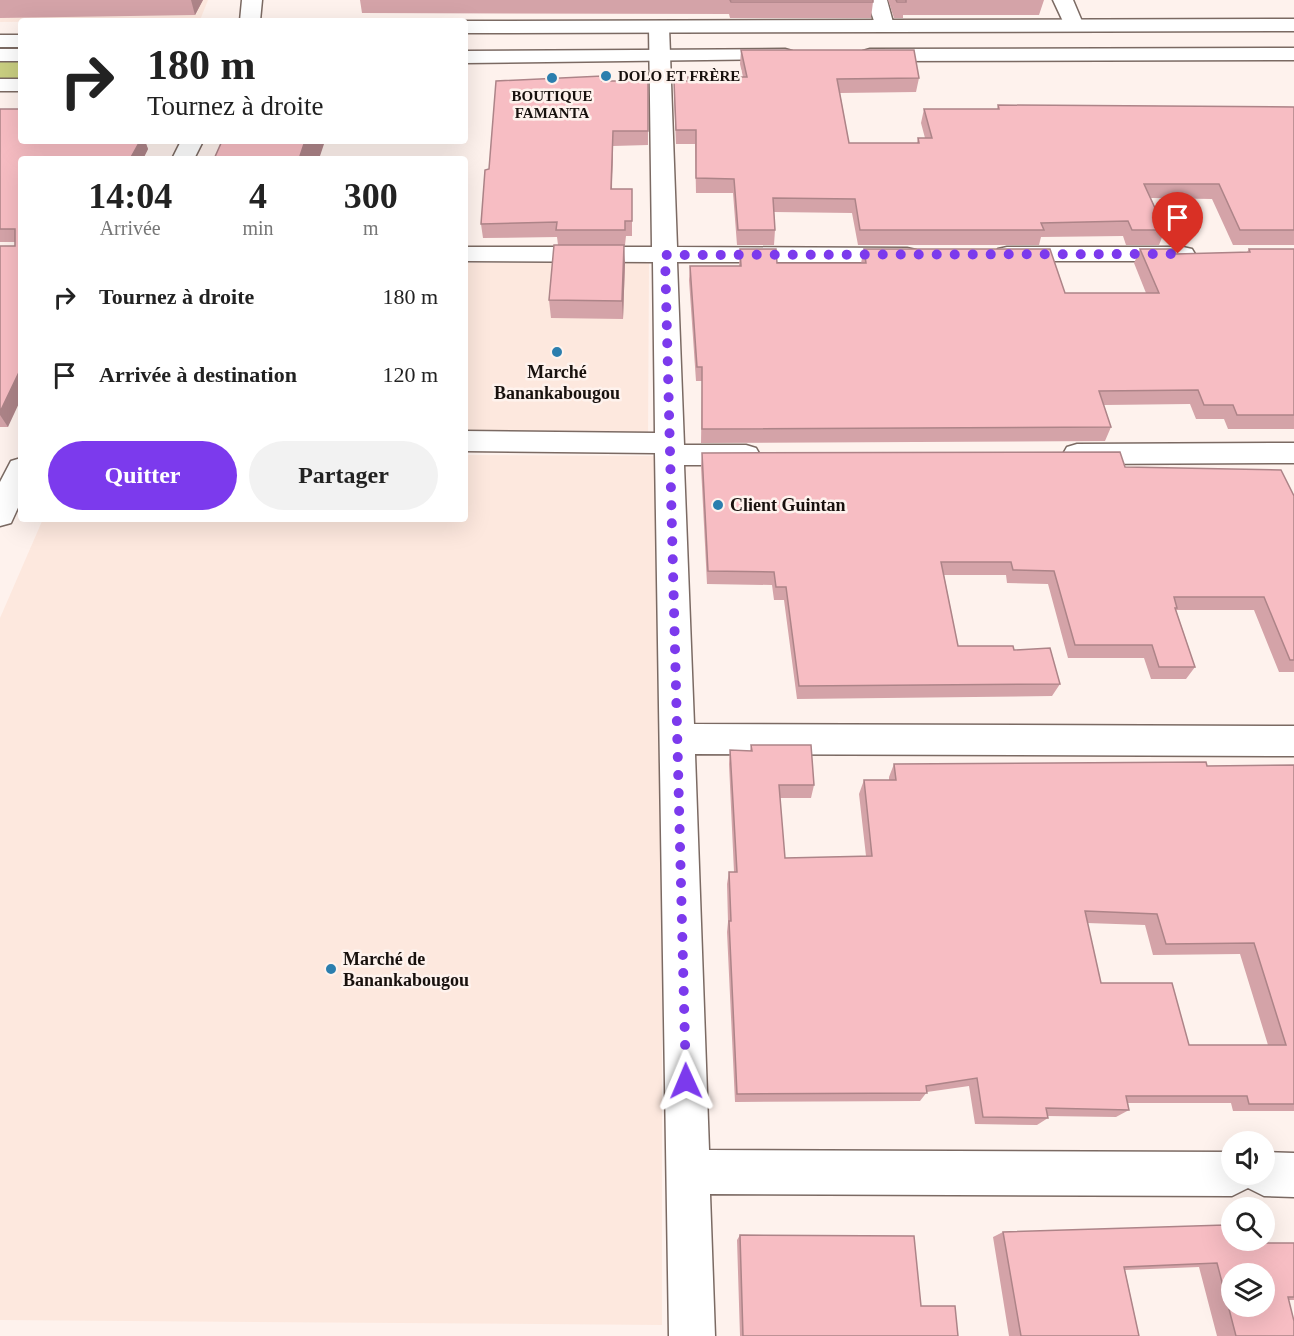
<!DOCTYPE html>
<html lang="fr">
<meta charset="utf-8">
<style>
body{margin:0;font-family:Georgia,serif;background:#f2f2f2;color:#222;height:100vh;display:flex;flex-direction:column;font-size:22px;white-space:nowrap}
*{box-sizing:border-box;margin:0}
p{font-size:20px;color:#767676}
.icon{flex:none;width:33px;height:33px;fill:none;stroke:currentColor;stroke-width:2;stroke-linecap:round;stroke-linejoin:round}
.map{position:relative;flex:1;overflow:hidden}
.drawer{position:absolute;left:18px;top:156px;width:450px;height:366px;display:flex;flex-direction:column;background:#fff;border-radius:6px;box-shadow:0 6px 24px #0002}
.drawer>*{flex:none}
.top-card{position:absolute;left:18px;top:18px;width:450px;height:126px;border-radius:6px;box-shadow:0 6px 24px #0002;background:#fff;color:#222;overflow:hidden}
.fabs{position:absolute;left:1221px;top:1131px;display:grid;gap:12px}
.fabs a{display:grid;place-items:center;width:54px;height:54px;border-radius:50%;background:#fff;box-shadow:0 6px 24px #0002;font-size:30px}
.pin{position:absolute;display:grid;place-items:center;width:51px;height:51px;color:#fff;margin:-62px -26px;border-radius:50% 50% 50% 0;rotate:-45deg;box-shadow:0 0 6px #0007}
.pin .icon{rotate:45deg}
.me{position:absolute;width:66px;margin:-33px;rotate:359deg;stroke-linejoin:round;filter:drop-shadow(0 0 4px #0008)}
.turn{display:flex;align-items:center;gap:21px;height:126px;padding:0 30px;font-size:27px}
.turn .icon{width:78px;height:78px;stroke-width:2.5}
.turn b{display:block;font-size:42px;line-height:51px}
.eta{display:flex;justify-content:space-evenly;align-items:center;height:102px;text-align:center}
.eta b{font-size:36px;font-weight:700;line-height:42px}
.button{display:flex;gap:12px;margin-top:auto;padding:12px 30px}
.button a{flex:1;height:69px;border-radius:36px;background:#7c3aed;color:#fff;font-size:24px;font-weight:700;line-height:69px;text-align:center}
.button a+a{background:#f2f2f2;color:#222}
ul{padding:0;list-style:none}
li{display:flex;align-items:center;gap:18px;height:78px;padding:0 30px}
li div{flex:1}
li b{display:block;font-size:22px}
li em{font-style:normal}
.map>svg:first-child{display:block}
.built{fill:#fde8de}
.green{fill:#c9ce80}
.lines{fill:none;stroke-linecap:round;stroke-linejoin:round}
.minor-casing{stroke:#7b6a63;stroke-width:3}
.secondary-casing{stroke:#7b6a63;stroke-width:3}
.minor{fill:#fff;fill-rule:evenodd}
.secondary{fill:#fff;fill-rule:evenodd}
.wall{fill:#d4a3a8;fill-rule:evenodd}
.shaded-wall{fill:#ad8488}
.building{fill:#f7bdc3;stroke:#ad8488;stroke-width:1.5;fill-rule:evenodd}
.route{stroke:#7c3aed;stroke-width:10;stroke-dasharray:0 18}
.poi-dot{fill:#2b7eae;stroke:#fef2ed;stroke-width:2}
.labels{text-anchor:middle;stroke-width:5;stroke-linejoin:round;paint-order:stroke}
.far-poi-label{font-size:15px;font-weight:bold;fill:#18110e;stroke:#fef2ed;text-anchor:start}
.poi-label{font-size:18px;font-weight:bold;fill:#18110e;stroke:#fef2ed;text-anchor:start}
</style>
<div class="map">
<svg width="1294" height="1336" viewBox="0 0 1294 1336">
<rect width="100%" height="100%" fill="#fef2ed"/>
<path class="built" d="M0,0H208L200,20L0,22Z
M465,263H649L648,441L465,440Z
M465,455L662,456V1325L0,1320V618L43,519H465Z"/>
<path class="green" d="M0,60H21V81H0Z"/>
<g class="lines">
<defs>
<path id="minor" d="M242,0H262L260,21H240Z
M867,0H887L894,26L891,30H877Z
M1053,0H1073L1084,26L1081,30H1067Z
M659,21L666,23L669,27L677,247L907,248L916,250L919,255L916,260L907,262H677L684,445H746L756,448L760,455L756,462L746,465H684L694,724L1294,726V756L695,754L709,1150L1232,1152V1174H1264V1152L1294,1153V1197L1264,1196L1248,1188L1232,1196L710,1194L715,1336H669L655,453L465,451V431L655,433L653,262L465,261V247H652L649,27L652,23Z
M0,35H21V47H0Z
M181,141H203L194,159H172Z
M1007,247H1183L1192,249L1195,254L1192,259L1183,261H1007L998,259L995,254L998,249Z
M1294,443V463L1077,464L1067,461L1063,454L1067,447L1077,444Z
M21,458V501L11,523L0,526V482L11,461Z"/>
<path id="secondary" d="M1294,19V31L465,33V21Z
M1294,48V60L870,61L863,59L860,55L863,51L870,49Z
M0,49H21V61H0Z
M785,49L792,51L795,55L792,59L465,63V51Z
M0,79H21V91H0Z"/>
</defs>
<use href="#minor" class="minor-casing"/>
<use href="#secondary" class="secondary-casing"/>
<use href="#minor" class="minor"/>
<use href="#secondary" class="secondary"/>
</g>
<path class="wall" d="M0,0H203L195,15L0,18Z
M360,0H873V2L871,18H730L729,14L362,13Z
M888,0H1044L1039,15H903V18H894Z
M741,50L919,78L916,92L840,93L849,143H917L918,138H925L921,123L924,109H997L998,105L1294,107V245H1233L1212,199L1151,198L1165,230L1159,245H1126L1123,236L1041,237L1039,245H858L852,213L774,212L775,230L774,245H737L733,193H696L695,144H676L674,95V81H687L743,77L740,64Z
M602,81H648V145L613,146L612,189H632V236H626L625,245H558L557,237L483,238L481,224L489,169Z
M0,109L21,141H145L148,149L143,159H21L8,427H0V246H15V242H0Z
M740,249L777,263H861L864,249L1065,293H1146L1134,263L1140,249L1176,254L1247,252L1249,249H1294V429H1228L1224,419H1196L1190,404L1104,405L1111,427L1105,441L701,443L702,381H696L689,280L690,266H739Z
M625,263L623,319L551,318L549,300Z
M702,453L1125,467L1294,496V672H1279L1254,610H1176L1195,667L1186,679H1151L1144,658H1068L1048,584L1007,583L1006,575H944L958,646L1014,650L1060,684L1052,696L797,699L784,600H774L772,585L707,584L701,467Z
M751,745L814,785L811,798H780L785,858L866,856L859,794L864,780H889V777L894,764L1207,766L1294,765V1111H1233L1231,1103H1128L1129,1110L1116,1117L1047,1116L1048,1118L1037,1125L975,1124L969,1086L927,1092L920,1101L735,1102L727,932L728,922L727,884L729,872H734L729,764L730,750L750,751ZM1087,923L1145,925L1153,955L1240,954L1268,1045H1189L1101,983Z
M1003,1232L1231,1243H1294V1300H1288L1294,1336H1217L1199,1267L1125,1270L1139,1336H1009L993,1237Z
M740,1235L921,1306L958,1336H740L737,1240Z"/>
<path class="shaded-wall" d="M191,0H203L195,15Z
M613,131V146L611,203V189Z
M140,141H145L148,149L143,159H130Z
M305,141H325L319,159H299Z
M624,245L625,263L623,319L622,301Z
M21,368V399L8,427L0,415V412Z"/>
<path class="building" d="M730,0H873V2H731Z
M896,0H906V2H897Z
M741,50H914L919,78L837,79L849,143H919L918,138H932L924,109H999L998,105L1294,107V230H1240L1219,184H1144L1165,230H1132L1128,221L1041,223L1044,230H860L855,199L773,198L775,230H738L734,179L696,178V130H676L674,81H688V77H747Z
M602,76V81H648V131H613L611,189H632V221H625V230H556L557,222L481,224L485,170L489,169L496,81Z
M0,109H21V141H140L130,159H21V368L0,412V246H15V229H0Z
M222,141H305L299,159H214Z
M554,245H624L622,301L549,300Z
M740,249H776L777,263H866L864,249H1050L1065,293H1159L1140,249H1174L1176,254L1250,252L1249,249H1294V415H1237L1233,405H1204L1198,390L1099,391L1111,427L702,429V367H697L690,266H741Z
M1120,452L1125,467L1281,470L1294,496V660H1290L1264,597H1174L1177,608H1175L1195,667H1159L1152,645H1075L1054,571L1013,570L1011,562H941L958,646H1013L1014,650L1050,648L1060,684L799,686L786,587H776L774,572L708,571L702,453Z
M751,745H811L814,785H779L785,858L872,856L864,780H896L894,764L1206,762L1207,766L1294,765V1104H1249L1247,1096H1126L1129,1110L1046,1108L1048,1118L983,1117L977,1078L926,1086L927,1093L737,1094L729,921H731L729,872H737L730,750L752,751ZM1085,911L1157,914L1166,944L1254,943L1286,1045H1189L1172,983H1101Z
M1225,1225L1231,1243H1294V1297H1288L1294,1321V1336H1236L1217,1263L1124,1267L1139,1336H1021L1003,1232ZM1232,1274H1264V1306H1232Z
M740,1235L914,1236L921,1306H955L958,1336H743Z"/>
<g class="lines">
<path class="route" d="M686,1081L665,255L1178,254"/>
</g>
<g class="poi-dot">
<circle cx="606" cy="76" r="6"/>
<circle cx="552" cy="78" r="6"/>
<circle cx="557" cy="352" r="6"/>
<circle cx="718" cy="505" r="6"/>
<circle cx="331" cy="969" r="6"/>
</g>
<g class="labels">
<g class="far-poi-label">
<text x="618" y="81">DOLO ET FRÈRE</text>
<text x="552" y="101" text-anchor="middle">BOUTIQUE<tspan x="552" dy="17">FAMANTA</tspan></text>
</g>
<g class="poi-label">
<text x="557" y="378" text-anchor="middle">Marché<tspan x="557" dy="21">Banankabougou</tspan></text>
<text x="730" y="511">Client Guintan</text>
<text x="343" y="965">Marché de<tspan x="343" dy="21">Banankabougou</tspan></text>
</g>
</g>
</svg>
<div class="fabs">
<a><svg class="icon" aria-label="sound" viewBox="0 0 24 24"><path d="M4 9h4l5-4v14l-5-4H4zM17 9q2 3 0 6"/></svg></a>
<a><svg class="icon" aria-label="search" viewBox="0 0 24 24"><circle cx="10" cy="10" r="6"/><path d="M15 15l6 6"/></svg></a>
<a><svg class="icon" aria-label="layers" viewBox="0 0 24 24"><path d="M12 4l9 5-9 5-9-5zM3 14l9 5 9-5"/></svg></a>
</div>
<div class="pin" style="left:1178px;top:254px;background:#d93025"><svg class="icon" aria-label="arrive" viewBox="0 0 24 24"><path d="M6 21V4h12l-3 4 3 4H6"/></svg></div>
<svg class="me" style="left:686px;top:1081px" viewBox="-20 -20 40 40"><path d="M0-17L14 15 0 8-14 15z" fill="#7c3aed" stroke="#fff" stroke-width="4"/></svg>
<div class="top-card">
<div class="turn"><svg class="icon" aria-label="right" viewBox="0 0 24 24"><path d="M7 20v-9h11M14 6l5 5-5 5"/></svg><div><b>180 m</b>Tournez à droite</div></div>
</div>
<section class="drawer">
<div class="eta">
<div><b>14:04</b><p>Arrivée</p></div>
<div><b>4</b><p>min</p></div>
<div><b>300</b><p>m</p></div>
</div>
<ul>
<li><svg class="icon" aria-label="right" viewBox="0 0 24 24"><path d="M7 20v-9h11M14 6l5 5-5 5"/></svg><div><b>Tournez à droite</b></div><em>180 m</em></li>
<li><svg class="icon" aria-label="arrive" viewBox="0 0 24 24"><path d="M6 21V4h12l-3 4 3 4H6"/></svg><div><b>Arrivée à destination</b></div><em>120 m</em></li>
</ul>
<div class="button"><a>Quitter</a><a>Partager</a></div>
</section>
</div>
